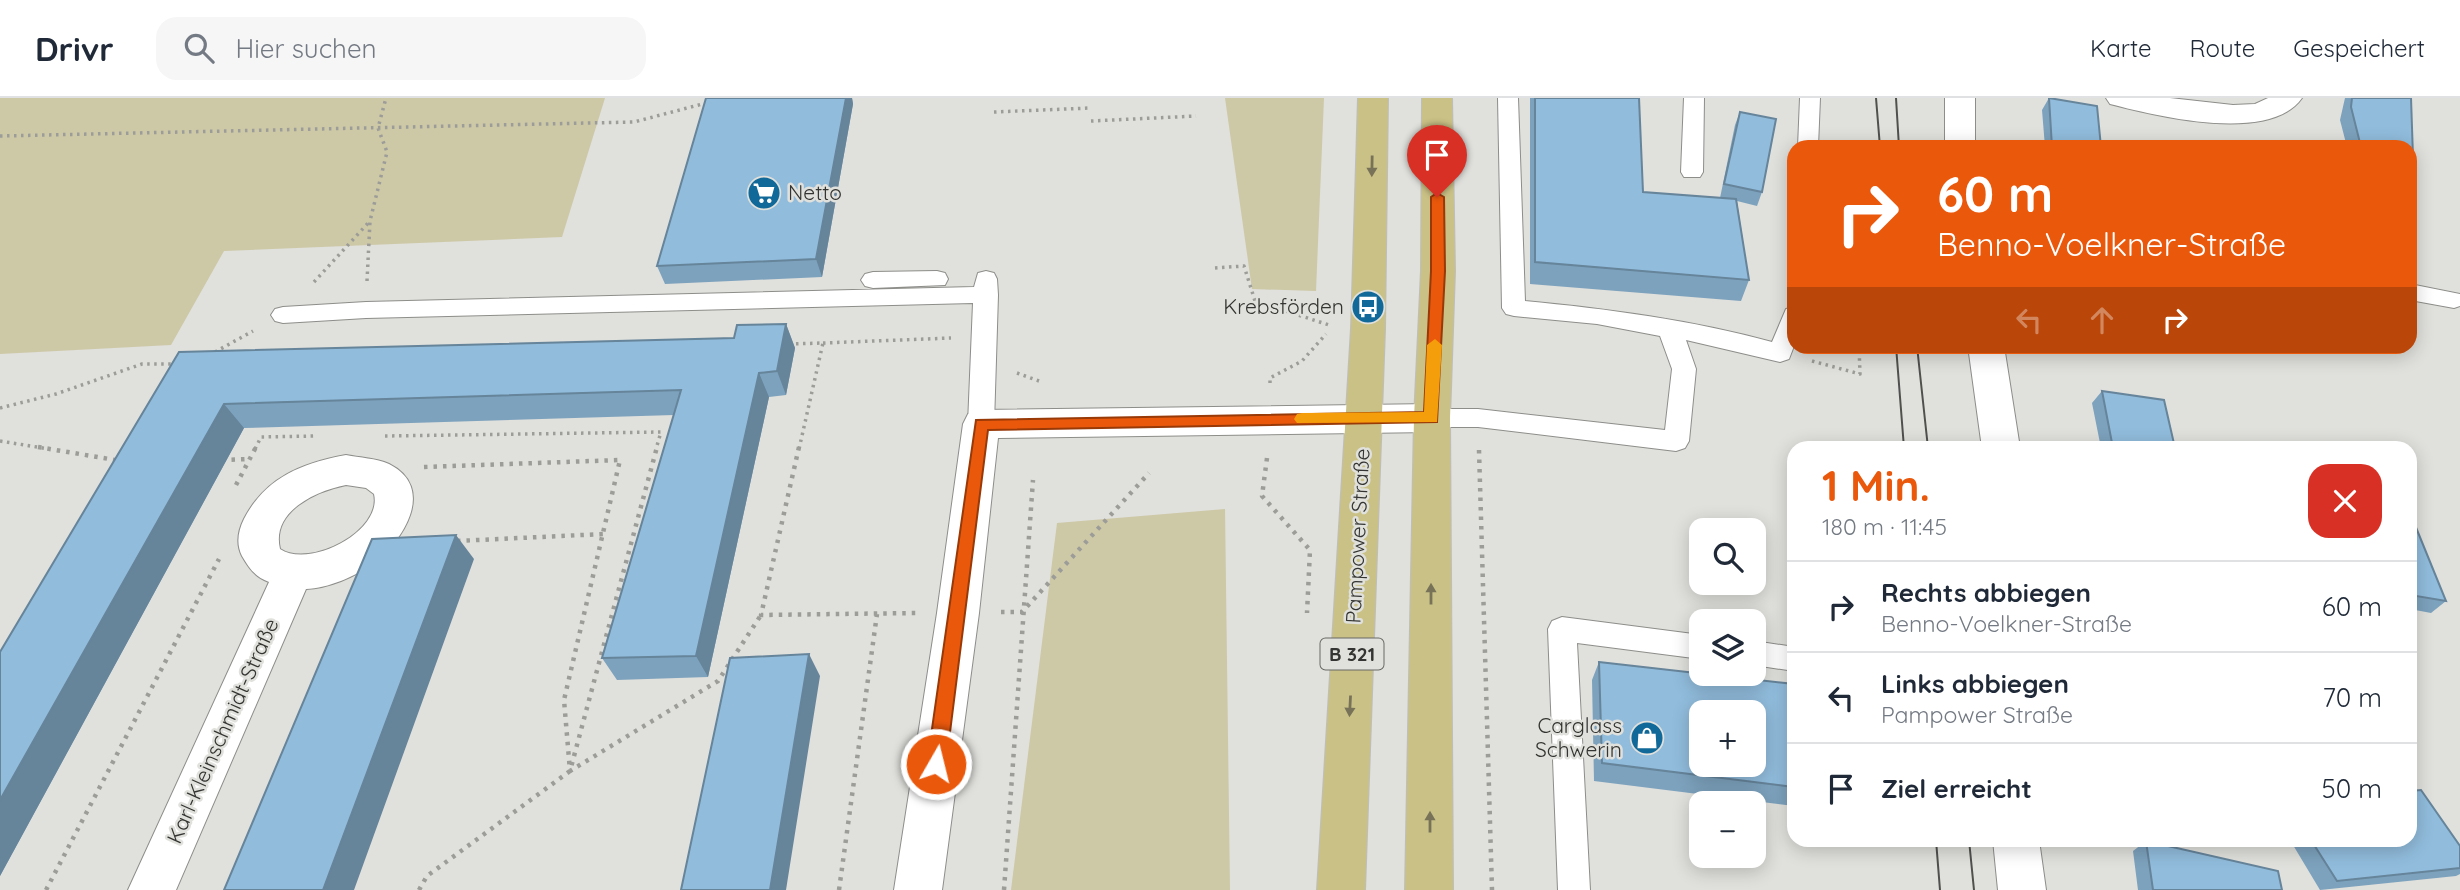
<!DOCTYPE html>
<html lang="de">
<meta charset="utf-8">
<style>
body{margin:0;font-family:Quicksand,sans-serif;background:#f6f6f7;color:#1f2937;height:100vh;display:flex;flex-direction:column;font-size:26px;white-space:nowrap}
*{box-sizing:border-box;margin:0}
p{font-size:23px;color:#747a83}
.icon{flex:none;width:38px;height:38px;fill:none;stroke:currentColor;stroke-width:2;stroke-linecap:round;stroke-linejoin:round}
.map{position:relative;flex:1;overflow:hidden}
.sheet{position:absolute;left:1787px;top:343px;width:630px;height:406px;display:flex;flex-direction:column;background:#fff;border-radius:21px;box-shadow:0 4px 18px #0003}
.sheet>*{flex:none}
.top-card{position:absolute;left:1787px;top:42px;width:630px;height:214px;border-radius:21px;box-shadow:0 4px 18px #0003;background:#ea580c;color:#fff;overflow:hidden}
.controls{position:absolute;left:1689px;top:420px;display:grid;gap:14px}
.controls a{display:grid;place-items:center;width:77px;height:77px;border-radius:14px;background:#fff;box-shadow:0 4px 18px #0003;font-size:35px}
.pin{position:absolute;display:grid;place-items:center;width:60px;height:60px;color:#fff;margin:-72px -30px;border-radius:50% 50% 50% 0;rotate:-45deg;box-shadow:0 0 7px #0007}
.pin .icon{rotate:45deg}
.me{position:absolute;width:77px;margin:-38px;rotate:8deg;stroke-linejoin:round;filter:drop-shadow(0 0 5px #0008)}
.turn{display:flex;align-items:center;gap:24px;height:147px;padding:0 35px;font-size:32px}
.turn .icon{width:91px;height:91px;stroke-width:2.5}
.turn b{display:block;font-size:49px;line-height:60px}
.lanes{display:flex;align-items:center;height:66px;padding:0 35px;background:#0003;justify-content:center;gap:35px;direction:ltr}
.lanes .off{opacity:.35}
.round{display:grid;place-items:center;flex:none;width:74px;height:74px;border-radius:21px;background:#f6f6f7}
.overview{display:flex;align-items:center;justify-content:space-between;height:119px;padding:0 35px}
h1{font-size:42px;font-weight:700;line-height:52px;color:#ea580c}
ul{padding:0;list-style:none}
li{display:flex;align-items:center;gap:21px;height:91px;padding:0 35px;border-top:2px solid #e0e1e3}
li div{flex:1}
li b{display:block;font-size:26px}
li em{font-style:normal}
header{display:flex;align-items:center;gap:42px;box-sizing:border-box;height:98px;padding:0 35px;background:#fff;border-bottom:2px solid #e0e1e3}
header strong{font-size:33px}
nav{display:flex;gap:38px;margin-inline-start:auto;font-size:24px}
.search{width:490px;height:63px;background:#f6f6f7;display:flex;align-items:center;gap:18px;box-sizing:border-box;padding:0 24px;border-radius:21px;color:#747a83;font-size:26px}
.map>svg:first-child{display:block}
.green{fill:#cdc8a6}
.lines{fill:none;stroke-linecap:round;stroke-linejoin:round}
.service-casing{stroke:#8d8d8a;stroke-width:2}
.minor-casing{stroke:#8d8d8a;stroke-width:2}
.primary-casing{stroke:#bebebd;stroke-width:2}
.path-far1{stroke:#9c9c99;stroke-width:3.5;stroke-dasharray:2.5 4.5;stroke-linecap:butt}
.path{stroke:#9c9c99;stroke-width:4.5;stroke-dasharray:3.5 6;stroke-linecap:butt}
.service{fill:#fff;fill-rule:evenodd}
.minor{fill:#fff;fill-rule:evenodd}
.primary{fill:#cac186;fill-rule:evenodd}
.tram{stroke:#50504e;stroke-width:2}
.wall{fill:#7da2bd}
.shaded-wall{fill:#66849a}
.building{fill:#91bcdc;stroke:#66849a;stroke-width:2;fill-rule:evenodd}
.oneway{fill:#787358}
.route{fill:#ea580c;stroke:#983908;stroke-width:2}
.slow{fill:#f59e0b}
.labels{text-anchor:middle;stroke-width:5;stroke-linejoin:round;paint-order:stroke}
.shield{fill:#e0e0dc;stroke:#686865;stroke-width:2}
.shield-label{font-size:19px;font-weight:bold;fill:#343432}
.poi-label{font-size:21px;fill:#343432;stroke:#e0e0dc;text-anchor:end}
.street-label{font-size:21px;fill:#343432;stroke:#e0e0dc}
</style>
<header>
<strong>Drivr</strong>
<div class="search"><svg class="icon" aria-label="search" viewBox="0 0 24 24"><circle cx="10" cy="10" r="6"/><path d="M15 15l6 6"/></svg>Hier suchen</div>
<nav><a>Karte</a><a>Route</a><a>Gespeichert</a></nav>
</header>
<div class="map">
<svg width="2460" height="792" viewBox="0 0 2460 792">
<rect width="100%" height="100%" fill="#e0e0dc"/>
<path class="green" d="M0,0H605L562,139L224,153L171,247L0,256Z
M1225,0H1324L1316,193L1252,191Z
M1225,411L1230,792H1011L1057,425Z"/>
<g class="lines">
<defs>
<path id="service" d="M1498,0H1518L1525,203C1608,211 1692,222 1772,244L1786,211L1794,209V248L1789,261L1780,264L1686,242L1696,271L1689,343L1685,350L1676,353L1478,329H1432L1423,327L1419,320L1423,313L1432,311H1478L1665,332L1672,271L1660,238L1597,226L1514,218L1506,216L1502,210Z
M1684,0H1704L1703,74L1700,79H1684L1681,74Z
M1800,0H1820L1818,49H1798Z
M937,173L945,175L948,181L945,187L873,190L865,188L861,182L865,176L873,174Z
M986,173L994,175L997,181L998,197L994,326L990,333L981,336L972,333L968,326L973,205L366,220L283,225L275,223L271,217L275,211L283,209L366,204L974,189L978,175Z
M2410,186L2460,196V208L2454,210L2410,202Z
M1562,519L1701,537V561L1577,545L1590,792H1558L1548,531L1552,523Z
M1754,543L1794,549V573L1754,567Z"/>
<path id="minor" d="M1945,0H1975V49H1945Z
M2106,0H2170L2233,7L2255,6L2268,0H2302C2270,46 2156,18 2110,6Z
M1968,248H2004L2020,350H1982Z
M1432,306L1445,310L1450,320L1445,330L1432,334L998,340L979,515L942,792H894L937,515L963,326L968,316L981,312Z
M346,357C360,360 376,360 389,366C437,390 403,444 372,466C355,479 328,490 306,491L176,792H128L269,484C255,479 249,470 242,458C236,446 238,433 244,421C265,380 302,365 346,357ZM346,387L366,390L374,396C383,433 310,471 280,451C271,413 316,393 346,387Z
M1993,742H2039L2046,792H1998Z"/>
<path id="primary" d="M1358,0H1388L1385,231L1365,792H1317L1351,231Z
M1422,0H1452L1455,173L1450,320L1453,792H1405L1414,320L1421,173Z"/>
</defs>
<use href="#service" class="service-casing"/>
<use href="#minor" class="minor-casing"/>
<use href="#primary" class="primary-casing"/>
<path class="path-far1" d="M994,14L1090,10
M1091,23L1196,18
M0,38L634,24L710,4
M1215,170L1244,168L1255,203L1329,227
M367,183L370,123L387,54L378,30L386,0
M314,184L370,123
M823,245L951,240
M789,246L823,245L799,351
M215,254L253,233
M1812,263L1860,276L1859,248
M1017,275L1039,283
M1270,285V280L1302,263L1326,236
M0,310L56,296L142,266H178
M385,338L661,334L656,351
M0,343L49,351
M255,351L261,339L314,338"/>
<path class="path" d="M38,349L121,363
M799,349L761,517L916,515
M1479,352L1492,792
M1267,360L1262,398L1310,452L1307,515
M222,362L248,361
M424,369L620,362L564,602L570,673L718,583L761,517
M236,387L256,349
M457,443L603,436
M1001,514H1022L1149,375
M46,792L219,461
M419,792L427,778L570,673L657,349
M839,792L877,516
M1004,792L1033,382"/>
<use href="#service" class="service"/>
<use href="#minor" class="minor"/>
<use href="#primary" class="primary"/>
<path class="tram" d="M1876,0L1880,49
M1896,0L1899,49
M1896,248L1904,350
M1917,248L1928,350
M1936,742L1940,792
M1969,742L1974,792"/>
</g>
<path class="wall" d="M706,0H852L853,6L822,179L665,186L657,168Z
M1530,0H1639L1643,94L1720,100L1735,27L1740,14L1762,94L1757,108L1737,103L1749,182L1741,203L1530,186Z
M2049,0L2101,49H2045L2042,12Z
M2345,0H2411L2413,59L2410,63V49H2347L2340,22Z
M786,226L795,250L786,297L769,299L708,579L617,582L602,560L674,317L244,330L0,778V554L179,254L734,240Z
M2102,293L2175,350H2101L2092,305Z
M2410,426L2446,503L2431,515L2410,511Z
M1599,564L1794,586V708L1594,683L1592,582Z
M2290,742H2410L2460,748V776L2456,778L2320,792Z
M2146,743L2282,792H2138L2133,753Z"/>
<path class="shaded-wall" d="M846,0H852L853,6L822,179L816,161Z
M786,226L795,250L786,297L777,273Z
M759,275L769,299L708,579L696,558Z
M224,306L244,330L0,778V702Z
M456,437L474,461L354,792H323Z
M809,556L820,578L786,792H770Z"/>
<path class="building" d="M706,0H846L816,161L657,168Z
M1535,0H1639L1643,94L1736,101L1749,182L1535,164Z
M2049,0L2097,8L2101,49H2052Z
M2352,0H2411L2413,59L2410,58V49H2361L2351,9Z
M1740,14L1776,21L1762,94L1724,86Z
M786,226L777,273L759,275L696,558L602,560L681,292L224,306L0,702V554L179,254L734,240L737,227Z
M2102,293L2164,302L2175,350H2138L2112,345Z
M2410,426L2415,427L2446,503L2410,497Z
M456,437L323,792H224L372,441Z
M809,556L770,792H681L730,560Z
M1599,564L1794,586V689L1602,665ZM1701,614H1754V667H1701Z
M2421,692L2460,748V770L2337,783L2311,742H2410V693Z
M2146,743L2278,773L2282,792H2153Z"/>
<defs><path id="oneway-solid" d="M-6-.8H1V-3.2L6.5 0L1 3.2V.8H-6Z" transform="scale(1.75)"/></defs>
<g class="oneway">
<use href="#oneway-solid" transform="translate(1372 68) rotate(91)"/>
<use href="#oneway-solid" transform="translate(1431 496) rotate(-90)"/>
<use href="#oneway-solid" transform="translate(1350 608) rotate(93)"/>
<use href="#oneway-solid" transform="translate(1430 724) rotate(-90)"/>
</g>
<path class="route" d="M1437,95L1444,99L1445,173L1437,324L988,332L946,666L943,672L936,674L930,672L927,666L976,322L1424,314L1431,173V99Z"/>
<path class="slow" d="M1435,241L1442,247L1437,324L1297,325L1294,321L1297,316L1302,315L1424,314L1427,247Z"/>
<defs>
<symbol id="supermarket-disc" viewBox="-11 -11 22 22"><circle r="9.5" fill="#116999" stroke="#e0e0dc"/><path d="M-6-5.5h2.5l.6 2H6L4.5 2H-2.5L-4.4-4H-6ZM-1.5 3.2a1.3 1.3 0 1 0 .1 0ZM3 3.2a1.3 1.3 0 1 0 .1 0Z" fill="#fff"/></symbol>
<symbol id="bus-disc" viewBox="-11 -11 22 22"><circle r="9.5" fill="#116999" stroke="#e0e0dc"/><path d="M-5-6H5V4H4V6H2V4H-2V6H-4V4H-5ZM-3.5-4V0h7V-4ZM-3.5 1.2v1.5H-2V1.2ZM2 1.2v1.5H3.5V1.2Z" fill="#fff"/></symbol>
<symbol id="shop-disc" viewBox="-11 -11 22 22"><circle r="9.5" fill="#116999" stroke="#e0e0dc"/><path d="M-5-2.5h2.3a2.7 3.5 0 0 1 5.4 0H5L5.5 6h-11ZM-1.5-2.5h3a1.5 2.3 0 0 0-3 0Z" fill="#fff"/></symbol>
</defs>
<g fill-rule="evenodd">
<use href="#supermarket-disc" x="745" y="76" width="38" height="38"/>
<use href="#bus-disc" x="1349" y="190" width="38" height="38"/>
<use href="#shop-disc" x="1628" y="621" width="38" height="38"/>
</g>
<g class="labels">
<rect class="shield" x="1320.5" y="540.5" width="63" height="31" rx="5"/>
<g class="shield-label">
<text x="1352" y="563">B 321</text>
</g>
<g class="poi-label">
<text x="788" y="102" text-anchor="start">Netto</text>
<text x="1344" y="216">Krebsförden</text>
<text x="1622" y="635">Carglass<tspan x="1622" dy="24">Schwerin</tspan></text>
</g>
<g class="street-label">
<text transform="translate(1358 438) rotate(-87)" y="7">Pampower Straße</text>
<text transform="translate(223 633) rotate(-66)" y="7">Karl-Kleinschmidt-Straße</text>
</g>
</g>
</svg>
<div class="controls">
<a><svg class="icon" aria-label="search" viewBox="0 0 24 24"><circle cx="10" cy="10" r="6"/><path d="M15 15l6 6"/></svg></a>
<a><svg class="icon" aria-label="layers" viewBox="0 0 24 24"><path d="M12 4l9 5-9 5-9-5zM3 14l9 5 9-5"/></svg></a>
<a>+</a>
<a>−</a>
</div>
<div class="pin" style="left:1437px;top:99px;background:#d93025"><svg class="icon" aria-label="arrive" viewBox="0 0 24 24"><path d="M6 21V4h12l-3 4 3 4H6"/></svg></div>
<svg class="me" style="left:936px;top:666px" viewBox="-20 -20 40 40"><circle r="17" fill="#ea580c" stroke="#fff" stroke-width="3"/><path d="M0-11L8 9 0 5-8 9z" fill="#fff"/></svg>
<div class="top-card">
<div class="turn"><svg class="icon" aria-label="right" viewBox="0 0 24 24"><path d="M7 20v-9h11M14 6l5 5-5 5"/></svg><div><b>60 m</b>Benno-Voelkner-Straße</div></div>
<div class="lanes"><svg class="icon off" aria-label="left" viewBox="0 0 24 24"><path d="M17 20v-9H6M10 6l-5 5 5 5"/></svg><svg class="icon off" aria-label="ahead" viewBox="0 0 24 24"><path d="M12 20V5M6 11l6-6 6 6"/></svg><svg class="icon" aria-label="right" viewBox="0 0 24 24"><path d="M7 20v-9h11M14 6l5 5-5 5"/></svg></div>
</div>
<section class="sheet">
<div class="overview"><div><h1>1 Min.</h1><p>180 m · 11:45</p></div><a class="round" style="background:#d93025;color:#fff"><svg class="icon" aria-label="close" viewBox="0 0 24 24"><path d="M6 6l12 12M18 6L6 18"/></svg></a></div>
<ul>
<li><svg class="icon" aria-label="right" viewBox="0 0 24 24"><path d="M7 20v-9h11M14 6l5 5-5 5"/></svg><div><b>Rechts abbiegen</b><p>Benno-Voelkner-Straße</p></div><em>60 m</em></li>
<li><svg class="icon" aria-label="left" viewBox="0 0 24 24"><path d="M17 20v-9H6M10 6l-5 5 5 5"/></svg><div><b>Links abbiegen</b><p>Pampower Straße</p></div><em>70 m</em></li>
<li><svg class="icon" aria-label="arrive" viewBox="0 0 24 24"><path d="M6 21V4h12l-3 4 3 4H6"/></svg><div><b>Ziel erreicht</b></div><em>50 m</em></li>
</ul>
</section>
</div>
